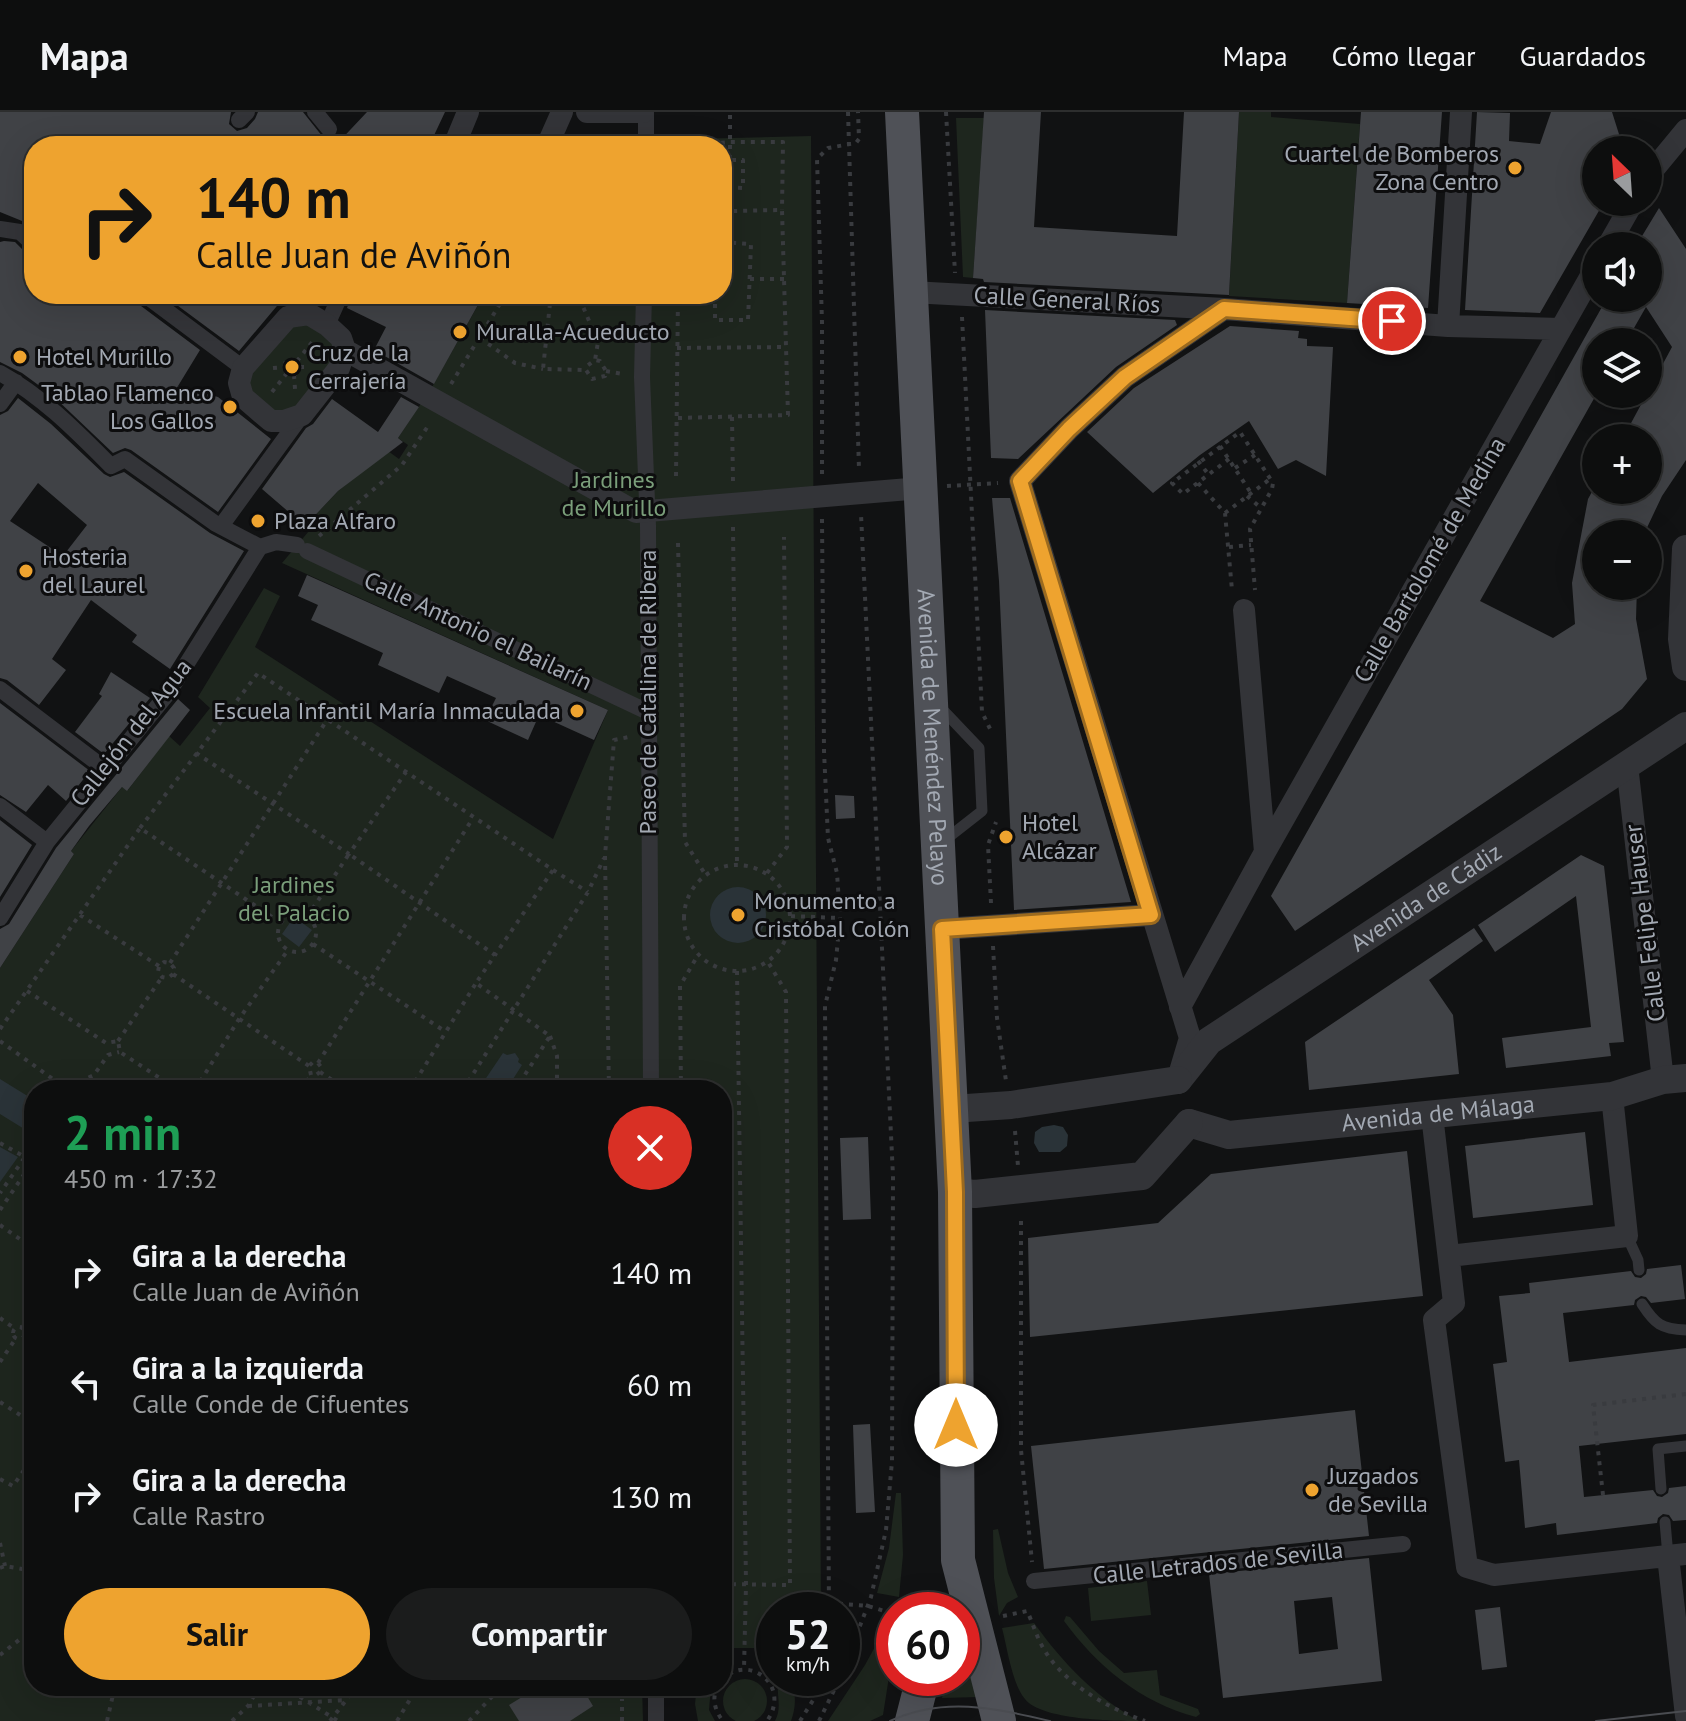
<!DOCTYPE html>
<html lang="es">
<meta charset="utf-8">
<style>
body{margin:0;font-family:"PT Sans",sans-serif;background:#1b1c1c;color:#f1f3f6;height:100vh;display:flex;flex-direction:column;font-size:30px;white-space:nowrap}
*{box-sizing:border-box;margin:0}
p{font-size:26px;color:#9a9c9e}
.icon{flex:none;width:44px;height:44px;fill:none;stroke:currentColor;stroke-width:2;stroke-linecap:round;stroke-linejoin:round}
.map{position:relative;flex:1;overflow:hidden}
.panel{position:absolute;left:24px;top:968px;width:708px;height:616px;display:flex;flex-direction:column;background:#0d0e0e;border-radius:32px;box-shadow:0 8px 32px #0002,0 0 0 2px #2d2e2e}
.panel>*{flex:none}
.hud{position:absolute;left:24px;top:24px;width:708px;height:168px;border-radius:32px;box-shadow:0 8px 32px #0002,0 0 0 2px #2d2e2e;background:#eea32f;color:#111;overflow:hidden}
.needle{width:52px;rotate:335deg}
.controls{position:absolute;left:1582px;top:24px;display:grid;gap:16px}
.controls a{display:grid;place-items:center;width:80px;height:80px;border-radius:50%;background:#0d0e0e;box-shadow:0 8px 32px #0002,0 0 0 2px #2d2e2e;font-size:40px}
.speed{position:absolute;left:756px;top:1480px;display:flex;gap:16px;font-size:40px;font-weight:700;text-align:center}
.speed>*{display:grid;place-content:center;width:104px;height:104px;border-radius:50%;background:#0d0e0e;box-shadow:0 8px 32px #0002,0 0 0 2px #2d2e2e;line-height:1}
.speed small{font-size:20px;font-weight:400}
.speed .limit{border:12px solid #d22;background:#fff;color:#111}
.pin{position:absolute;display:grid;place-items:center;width:68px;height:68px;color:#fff;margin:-34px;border:4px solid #fff;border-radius:50%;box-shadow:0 2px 8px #0007}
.me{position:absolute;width:88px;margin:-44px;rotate:0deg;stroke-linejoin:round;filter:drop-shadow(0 0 6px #0008)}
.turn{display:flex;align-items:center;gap:28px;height:168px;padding:0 40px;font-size:36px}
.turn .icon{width:104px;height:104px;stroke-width:2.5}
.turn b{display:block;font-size:56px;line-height:68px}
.round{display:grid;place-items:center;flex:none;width:84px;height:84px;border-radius:42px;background:#1b1c1c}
.headline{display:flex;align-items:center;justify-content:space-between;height:136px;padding:0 40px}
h1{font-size:48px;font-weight:800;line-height:60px;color:#1e9e55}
.button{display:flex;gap:16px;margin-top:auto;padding:16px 40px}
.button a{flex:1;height:92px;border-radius:48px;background:#eea32f;color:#111;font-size:32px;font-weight:800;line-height:92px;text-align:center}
.button a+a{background:#1b1c1c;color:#f1f3f6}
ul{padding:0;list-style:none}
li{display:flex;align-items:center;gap:24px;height:112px;padding:0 40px}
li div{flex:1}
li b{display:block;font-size:30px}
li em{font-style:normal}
header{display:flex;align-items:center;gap:48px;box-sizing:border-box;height:112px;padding:0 40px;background:#0d0e0e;border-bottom:2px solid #2d2e2e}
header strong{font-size:38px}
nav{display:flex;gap:44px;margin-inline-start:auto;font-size:28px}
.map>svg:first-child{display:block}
.green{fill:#1e261e}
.water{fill:#2a3338}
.building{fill:#404246;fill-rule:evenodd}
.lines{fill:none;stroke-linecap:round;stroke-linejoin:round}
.path{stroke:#393b3f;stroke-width:4;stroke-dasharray:4 6;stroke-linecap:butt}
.service{stroke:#333438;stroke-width:11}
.pedestrian{stroke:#333438;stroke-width:16}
.minor{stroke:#333438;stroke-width:22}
.tertiary{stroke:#333438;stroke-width:28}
.primary{stroke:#4f5157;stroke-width:34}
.tram{stroke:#4a4c51;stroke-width:2}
.route-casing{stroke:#9b6a1f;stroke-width:20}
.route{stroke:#eea32f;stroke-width:14}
.poi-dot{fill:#eea32f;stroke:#0d0d0e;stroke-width:3}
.labels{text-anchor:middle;stroke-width:6;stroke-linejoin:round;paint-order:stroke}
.poi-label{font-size:24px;fill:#a3a9b3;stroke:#0d0d0e;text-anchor:start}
.street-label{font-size:24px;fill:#a3a9b3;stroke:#0d0d0e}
.park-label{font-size:24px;fill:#7a9e7a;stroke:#0d0d0e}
</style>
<header>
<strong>Mapa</strong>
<nav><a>Mapa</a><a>Cómo llegar</a><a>Guardados</a></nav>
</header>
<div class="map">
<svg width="1686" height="1609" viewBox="0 0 1686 1609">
<rect width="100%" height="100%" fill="#111213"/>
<path class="green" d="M1239,0H1271V5L1360,12L1347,191L1229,184Z
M956,6H984L973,166L963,165Z
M811,24L821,1498H774V1536H722V978H34V1574H642L643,1609H0V856L74,742L71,739L122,675L128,678L169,624L180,634L210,596L198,585L264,476L280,484L255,535L553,727L608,598L282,451L309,419L305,414L338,379L388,339L399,347L408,333L398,326L432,275L482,186L495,193L502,182H722V34H559L561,30Z
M307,209L334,234V246L299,295L273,300L249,276L251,258L282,219Z
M896,1381H901L903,1443L899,1485L877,1481L889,1436Z
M998,1417L1008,1461L1018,1485L1007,1491L999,1504L994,1466L993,1418Z
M1147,1469L1151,1503L1091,1509L1088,1476Z
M1066,1504L1070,1505L1099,1539L1124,1561L1157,1558L1160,1583L1198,1597L1200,1602L1196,1605C1140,1590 1097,1554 1064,1509Z
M889,1509L894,1512V1533L883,1603L870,1609H828L865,1553Z
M1034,1511C1064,1552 1094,1584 1139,1609C1114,1609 1041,1608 1025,1587C1012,1572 1007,1535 1002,1516Z
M962,1515L979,1585L942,1586L946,1566H962Z
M786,1566C798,1576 796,1596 791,1609H775C783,1594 775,1582 779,1567Z
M723 1589a22 22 0 1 1 44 0a22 22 0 1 1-44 0Z
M697,1574H711L709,1598L715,1609H698L695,1592Z"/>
<path class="water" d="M710 803a28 28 0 1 1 56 0a28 28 0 1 1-56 0Z
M294,805L312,818L299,835L282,822Z
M503,941L507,943L515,941L519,947L518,950L522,953L506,978H478Z
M0,967L34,988V1023L0,1002Z
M1054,1013L1063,1015L1068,1023L1067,1034L1060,1040H1039L1034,1031L1035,1020L1042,1015Z
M0,1035L18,1045L0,1070Z"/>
<path class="building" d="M0,0H231L229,12L237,19L247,16L255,7L258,0H303L330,34H34V118L27,111L0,100Z
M367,0H445L429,34H335Z
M984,0H1041L1034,115L1177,124L1184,0H1239L1229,183L984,170L983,167L973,166Z
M1361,0H1442L1428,196L1347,191Z
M1477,0L1510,1L1509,29L1540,32L1551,0H1612L1624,38H1596V90H1604L1540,201L1465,198Z
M1659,96L1686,137V348L1662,384L1644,422H1596V474H1637L1636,507L1647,567L1622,597L1295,819L1271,784L1607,186H1648V134H1636ZM1646,195L1672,235L1623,326H1648V378H1593L1588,387L1572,471L1575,512L1553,526L1480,489L1596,283V230H1626Z
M4,129L15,130L27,142L34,144V182H133L137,191L200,238L178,274L218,285L271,327L218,400L131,338L125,336L113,341L52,283L22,261L0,250V130Z
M162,182H287L239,239Z
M352,182H484L434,272L374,238L386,215L347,196Z
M985,198L1175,208L1177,213L1116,255L1018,347L991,346Z
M1230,214L1299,219L1298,226L1307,227V234L1333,235L1326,364L1296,348L1278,357L1249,309L1200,343L1153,381L1087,320L1134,276Z
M401,285L419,295L398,326L403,330L338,379L305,414L262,377L306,316L313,312L332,287L378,320Z
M18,286L51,312L104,362L110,365L124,360L210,421L244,439L170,557L132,530L137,523L91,488L52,547L66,558L39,593L7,568L0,566V303L8,299ZM38,371L87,413L63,444L10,409Z
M992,386H1010L1131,790L1014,798L999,469Z
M307,463L608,598L594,628L539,603L528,628L485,608L496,586L447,564L439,581L378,553L383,541L311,508L318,493L298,484Z
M111,560L150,586L104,642L75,620L102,584L99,582Z
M178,587L190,598L127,679L122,675L89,714L71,739L74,742L0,856V817L9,812L56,736Z
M0,591L90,659L66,689L48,673L26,700L0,683Z
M835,683L854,684L855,706L836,707Z
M0,708L32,733L0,785Z
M1581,743L1604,754L1624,930L1609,931L1611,944L1506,956L1502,926L1591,915L1576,784L1495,840L1478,813Z
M1474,816L1483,829L1429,868L1453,903L1459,962L1309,978L1305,930Z
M1585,1020L1593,1093L1473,1106L1465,1034Z
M868,1025L871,1107L843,1108L840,1026Z
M1407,1039L1423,1184L1030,1225L1028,1126L1158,1111L1211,1062Z
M1681,1153L1685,1187L1651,1191L1646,1185L1641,1184L1635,1188L1634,1193L1563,1201L1569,1250L1686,1236V1322L1579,1334L1584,1385L1653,1378L1657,1384L1662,1385L1668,1381L1669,1376L1686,1374V1408L1673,1409L1669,1403L1663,1402L1658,1406L1657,1411L1557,1423L1556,1411L1525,1416L1519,1348L1505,1350L1493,1252L1507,1250L1499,1184L1530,1181L1529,1171L1631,1159L1635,1165L1641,1166L1646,1162L1647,1157Z
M1355,1298L1369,1424L1044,1457L1031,1334Z
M870,1312L875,1400L856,1401L853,1313Z
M1369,1446L1382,1569L1223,1586L1209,1462ZM1332,1485L1338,1537L1299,1542L1294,1489Z
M1500,1495L1507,1555L1482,1558L1475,1498Z
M540,1574H581L593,1594L570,1609H519L509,1593Z"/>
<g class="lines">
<path class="path" d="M848,0L859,357
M946,0L955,161
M681,34L730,30H783L782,98
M730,47V0
M722,48H743V76L722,75
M722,98L731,99L730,75
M750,167H785
M551,182L543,257L586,258
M570,182L581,190L598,230L595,248L587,254L586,258L592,267L605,264L606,259L600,249L595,248
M715,182V208H748L751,132L722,130
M962,205L982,600L992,621
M480,226L515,251L543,257
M677,236L787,235
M297,249L313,229
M300,255H310
M273,256L284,255
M606,259L623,262
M294,263L295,277
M451,272L506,182
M272,280L287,261L297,262L300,255L297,249L291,247L285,251L287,261
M732,305L733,370
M678,306L788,303L782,98L731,99V130
M1220,334L1251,381
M1229,347L1183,382L1172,371L1240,320L1273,371L1272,377L1250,417L1255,478
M1198,349L1209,363
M1235,356L1255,343
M822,362V210L817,47L828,36L856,31L859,27L858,0
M676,364L678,182
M1198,371L1225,401L1232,478
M947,374L998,371
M1247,384L1261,396
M1225,401L1270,367
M822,407L824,639L828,726L837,761L840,806L836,848L825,894L829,1498
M733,415L737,752
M319,424L402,353L430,311
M678,431L685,730L705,762
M1229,435L1251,433
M196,641L349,742L406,660
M140,716L258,561L553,758L495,843
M684 806a53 53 0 1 1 106 0a53 53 0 1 1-106 0Z
M553,758L588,780
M767,761L787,735L784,425
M991,791L988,733L996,710
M278 821a19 19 0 1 1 38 0a19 19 0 1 1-38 0Z
M80,803L159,854
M791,804L840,806
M307,805L349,742L495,843L476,871L550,924L515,978
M313,832L446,920
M993,834L997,906L1006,969
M170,851L327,608
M737,859L746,1472L744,1557
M173,862L168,866L162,865L158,860L159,854L164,850L170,851L174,856L173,862L309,954
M27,879L106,931L118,929L120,940L178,978
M0,917L140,716L281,811
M550,924L557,944V978
M0,929L68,978
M118,929L162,865
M318,951L473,706
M320,960L316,963H311L309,954L313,950L318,951L321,955L320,960L347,978
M74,978L79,970L94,963L108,943L119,940
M195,978L239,907L288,838
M301,978L311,963
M410,978L476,871
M463,978L588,780L604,746
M609,978L605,744L614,628L629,625
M681,978L680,874L698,843
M1015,1019L1018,1054
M0,1031L25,1045L0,1081
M0,1098L31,1052L34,1053
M1021,1109V1338L1032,1450
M0,1113L34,1137
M0,1206L14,1216
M13 1221a6 6 0 1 1 12 0a6 6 0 1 1-12 0Z
M22,1216L34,1198
M24,1224L34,1231
M0,1250L16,1226
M0,1290L34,1312
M34,1364L25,1377L34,1383
M0,1367L13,1374L34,1344
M1603,1383L1593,1293L1686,1282
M0,1431L5,1454
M0,1456L5,1454L34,1459
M722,1472L790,1473L786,880L768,850
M829,1491L868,1494L894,1502
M1003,1504L1027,1499C1033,1511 1037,1527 1045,1539C1066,1573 1108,1596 1145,1609
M0,1543L34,1516
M842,1561L871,1485L886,1418L892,1349L893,1064L861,402
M722,1569C744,1540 793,1571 767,1609
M283,1574L338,1609
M609,1574L622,1587L621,1574
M718,1574C711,1586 715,1599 723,1609
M248,1594L346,1588
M107,1609L115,1574
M232,1609L248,1594L260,1574
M330,1609L357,1574
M397,1609L415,1579L427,1583L449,1574
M469,1609L502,1574
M622,1609V1587
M800,1609L827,1566
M819,1609L840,1566"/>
<path class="service" d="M940,595L979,636L982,699L945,728
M1627,1124L1638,1148L1639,1158
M1642,1192C1655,1212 1661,1217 1686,1218
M1661,1377L1658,1337L1686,1334
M1665,1410L1668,1444"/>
<path class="pedestrian" d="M315,0L329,17
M239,8L247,0
M646,34V0
M0,117L20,120L34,133
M144,182L243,256
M644,182L642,265L648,414L651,978
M327,213L341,182
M0,261C42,284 77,320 111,354L125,347L216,412L260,435L276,430L297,433
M0,292L16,270
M221,414L302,303
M307,439L648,600
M0,577L104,656
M0,694L47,730
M0,806L47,730L169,580L260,435
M1034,1469L1403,1432
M656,1574V1609"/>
<path class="minor" d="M587,0H643
M454,34L468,0
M547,34L562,0
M1648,64L1686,18
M1608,134L1633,90
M911,180L1224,197
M309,202L327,213L341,226L345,238L339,256L302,303L284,309H271L243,285L239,271L243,256L288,205Z
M1448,214L1461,0
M345,238L636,400L921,376
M1244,498L1265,740
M1627,653L1663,968
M942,817L1151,803
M1180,895L1265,740L1596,155
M1179,963L1190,926L1020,369L1069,317L1125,265L1224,197L1448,214L1561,217
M1432,1003L1454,1191L1434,1208L1467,1455L1494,1463L1686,1442
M1449,1144L1627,1124L1612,984
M1668,1444L1686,1604"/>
<g class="tertiary">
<path d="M1686,437L1682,527L1686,555"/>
<path id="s1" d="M1178,968L1209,929L1686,614"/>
<path d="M952,997L1011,993L1178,968"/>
<path id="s2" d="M1189,1011L1229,1023L1612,984L1663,968L1686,966"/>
<path d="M955,1080L975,1082L1142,1064L1189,1011"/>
</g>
<g class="primary">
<path id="s3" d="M902,0L955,1080L958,1448L999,1609"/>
<path d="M912,1609L923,1566"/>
</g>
<path class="tram" d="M890,1609C944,1584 994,1596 1050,1609
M1596,1609L1686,1599"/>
</g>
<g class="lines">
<defs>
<path id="route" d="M956,1313L955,1080L942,817L1151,803L1020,369L1069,317L1125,265L1224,197L1392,209"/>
</defs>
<use href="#route" class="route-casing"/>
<use href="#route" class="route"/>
</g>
<g class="poi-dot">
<circle cx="1515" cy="56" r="8"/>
<circle cx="460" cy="220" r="8"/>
<circle cx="20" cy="245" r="8"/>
<circle cx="292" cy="255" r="8"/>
<circle cx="230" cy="295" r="8"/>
<circle cx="258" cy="409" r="8"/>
<circle cx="26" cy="459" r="8"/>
<circle cx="577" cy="599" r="8"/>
<circle cx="1006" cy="725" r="8"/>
<circle cx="738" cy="803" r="8"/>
<circle cx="1312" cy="1378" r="8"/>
</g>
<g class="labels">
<g class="poi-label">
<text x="1499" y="50" text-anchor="end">Cuartel de Bomberos<tspan x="1499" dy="28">Zona Centro</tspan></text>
<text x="476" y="228">Muralla-Acueducto</text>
<text x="308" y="249">Cruz de la<tspan x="308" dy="28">Cerrajería</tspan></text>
<text x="36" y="253">Hotel Murillo</text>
<text x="214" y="289" text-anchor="end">Tablao Flamenco<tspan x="214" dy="28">Los Gallos</tspan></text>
<text x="274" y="417">Plaza Alfaro</text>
<text x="42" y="453">Hosteria<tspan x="42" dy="28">del Laurel</tspan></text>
<text x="561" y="607" text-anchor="end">Escuela Infantil María Inmaculada</text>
<text x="1022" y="719">Hotel<tspan x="1022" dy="28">Alcázar</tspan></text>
<text x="754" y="797">Monumento a<tspan x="754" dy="28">Cristóbal Colón</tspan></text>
<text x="1328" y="1372">Juzgados<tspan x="1328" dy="28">de Sevilla</tspan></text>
</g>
<g class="street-label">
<text transform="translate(1067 188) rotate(3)" y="8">Calle General Ríos</text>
<text transform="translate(1430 448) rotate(-60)" y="8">Calle Bartolomé de Medina</text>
<text transform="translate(478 519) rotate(25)" y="8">Calle Antonio el Bailarín</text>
<text transform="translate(648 580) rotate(-90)" y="8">Paseo de Catalina de Ribera</text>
<text transform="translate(131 621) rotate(-52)" y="8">Callejón del Agua</text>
<text dy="8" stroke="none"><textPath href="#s3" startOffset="626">Avenida de Menéndez Pelayo</textPath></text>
<text dy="8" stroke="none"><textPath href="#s1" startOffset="310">Avenida de Cádiz</textPath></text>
<text transform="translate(1645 811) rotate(-97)" y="8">Calle Felipe Hauser</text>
<text dy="8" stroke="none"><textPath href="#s2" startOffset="252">Avenida de Málaga</textPath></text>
<text transform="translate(1218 1451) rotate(-6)" y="8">Calle Letrados de Sevilla</text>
</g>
<g class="park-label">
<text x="614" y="376">Jardines<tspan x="614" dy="28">de Murillo</tspan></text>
<text x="294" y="781">Jardines<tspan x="294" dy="28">del Palacio</tspan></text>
</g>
</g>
</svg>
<div class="controls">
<a><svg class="needle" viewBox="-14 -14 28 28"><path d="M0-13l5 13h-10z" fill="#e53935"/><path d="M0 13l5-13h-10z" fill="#9a9c9e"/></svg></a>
<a><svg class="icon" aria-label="sound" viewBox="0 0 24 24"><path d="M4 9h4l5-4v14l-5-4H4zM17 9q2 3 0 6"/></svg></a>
<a><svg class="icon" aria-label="layers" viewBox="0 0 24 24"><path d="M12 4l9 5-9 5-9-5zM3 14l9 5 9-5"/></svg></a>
<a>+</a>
<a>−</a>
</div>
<div class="speed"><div>52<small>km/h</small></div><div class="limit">60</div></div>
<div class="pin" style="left:1392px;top:209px;background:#d93025"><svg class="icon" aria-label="arrive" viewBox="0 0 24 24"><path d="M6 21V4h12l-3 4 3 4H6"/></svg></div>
<svg class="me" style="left:956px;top:1313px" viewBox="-20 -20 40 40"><circle r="19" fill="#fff"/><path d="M0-13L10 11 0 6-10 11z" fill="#eea32f"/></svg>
<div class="hud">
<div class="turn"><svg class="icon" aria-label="right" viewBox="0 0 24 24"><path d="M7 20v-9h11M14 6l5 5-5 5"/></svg><div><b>140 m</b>Calle Juan de Aviñón</div></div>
</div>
<section class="panel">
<div class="headline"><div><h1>2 min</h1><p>450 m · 17:32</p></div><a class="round" style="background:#d93025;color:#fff"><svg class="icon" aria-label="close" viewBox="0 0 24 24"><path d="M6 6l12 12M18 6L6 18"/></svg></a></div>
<ul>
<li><svg class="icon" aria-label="right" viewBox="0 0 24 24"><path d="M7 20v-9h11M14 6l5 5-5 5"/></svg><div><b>Gira a la derecha</b><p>Calle Juan de Aviñón</p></div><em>140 m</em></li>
<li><svg class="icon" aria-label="left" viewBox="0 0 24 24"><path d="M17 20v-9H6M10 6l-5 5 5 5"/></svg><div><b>Gira a la izquierda</b><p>Calle Conde de Cifuentes</p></div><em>60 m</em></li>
<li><svg class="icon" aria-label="right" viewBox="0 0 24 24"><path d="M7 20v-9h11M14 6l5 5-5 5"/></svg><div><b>Gira a la derecha</b><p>Calle Rastro</p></div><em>130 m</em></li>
</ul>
<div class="button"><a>Salir</a><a>Compartir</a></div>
</section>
</div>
